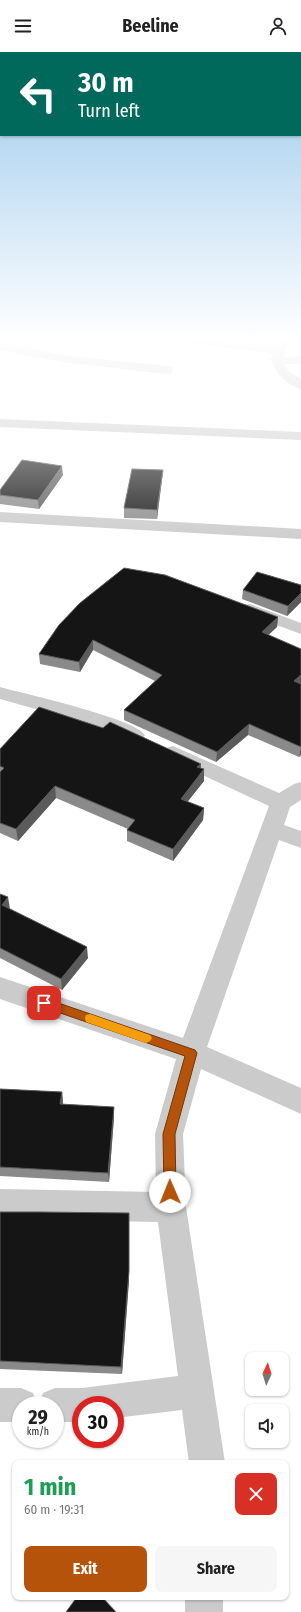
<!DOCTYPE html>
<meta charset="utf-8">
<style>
body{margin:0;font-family:"Fira Sans Condensed",sans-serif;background:#f6f6f6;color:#222;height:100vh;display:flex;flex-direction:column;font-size:15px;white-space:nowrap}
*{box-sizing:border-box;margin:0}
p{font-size:13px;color:#767676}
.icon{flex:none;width:22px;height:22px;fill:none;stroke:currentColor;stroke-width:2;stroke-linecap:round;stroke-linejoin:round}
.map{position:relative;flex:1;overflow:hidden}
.details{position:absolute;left:12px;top:1408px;width:277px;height:140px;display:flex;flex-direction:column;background:#fff;border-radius:8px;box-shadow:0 1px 3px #0004}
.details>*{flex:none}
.top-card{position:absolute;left:0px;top:0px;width:301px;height:84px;box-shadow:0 1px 3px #0004;background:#00695c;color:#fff;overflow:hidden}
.needle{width:26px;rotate:4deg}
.controls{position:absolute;left:245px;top:1300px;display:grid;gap:8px}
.controls a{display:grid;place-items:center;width:44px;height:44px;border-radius:8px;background:#fff;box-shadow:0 1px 3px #0004;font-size:20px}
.speed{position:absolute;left:12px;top:1344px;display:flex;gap:8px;font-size:20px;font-weight:700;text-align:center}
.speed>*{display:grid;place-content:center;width:52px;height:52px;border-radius:50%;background:#fff;box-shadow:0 1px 3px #0004;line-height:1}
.speed small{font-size:10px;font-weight:400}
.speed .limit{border:6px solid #d22;background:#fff;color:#111}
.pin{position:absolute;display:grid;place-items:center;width:34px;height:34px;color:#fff;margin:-17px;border-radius:8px;box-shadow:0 2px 6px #0006}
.me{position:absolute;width:44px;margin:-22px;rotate:359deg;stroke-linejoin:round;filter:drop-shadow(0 0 3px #0008)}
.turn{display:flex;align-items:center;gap:14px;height:84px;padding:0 12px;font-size:18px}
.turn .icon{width:52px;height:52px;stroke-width:2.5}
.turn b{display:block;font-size:28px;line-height:34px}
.round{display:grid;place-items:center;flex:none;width:42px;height:42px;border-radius:8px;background:#f6f6f6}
.head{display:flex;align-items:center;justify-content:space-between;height:68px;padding:0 12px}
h1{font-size:24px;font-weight:700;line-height:30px;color:#1e9e55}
.cta{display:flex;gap:8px;margin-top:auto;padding:8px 12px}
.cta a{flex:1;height:46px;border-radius:8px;background:#b45309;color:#fff;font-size:16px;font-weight:700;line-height:46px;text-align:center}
.cta a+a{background:#f6f6f6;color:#222}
header{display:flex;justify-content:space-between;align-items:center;height:52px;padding:0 12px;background:#fff;font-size:18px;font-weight:700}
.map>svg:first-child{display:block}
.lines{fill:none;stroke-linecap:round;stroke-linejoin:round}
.street{fill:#cbcbcb;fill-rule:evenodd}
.wall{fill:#8a8a8a}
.shaded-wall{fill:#5b5b5b}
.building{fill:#151515;stroke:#5b5b5b}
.route{fill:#b45309;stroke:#753606}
.slow{fill:#f59e0b}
</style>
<header><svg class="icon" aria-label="menu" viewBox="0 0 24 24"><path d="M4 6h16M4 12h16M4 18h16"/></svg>Beeline<svg class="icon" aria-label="person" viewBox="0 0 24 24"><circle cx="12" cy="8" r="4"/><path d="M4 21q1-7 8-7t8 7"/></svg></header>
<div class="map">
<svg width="301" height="1560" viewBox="0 0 301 1560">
<rect width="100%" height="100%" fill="#fff"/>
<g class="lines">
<path class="street" d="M152,285H195L276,294L278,285H290L284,305L301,304V312H285L288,319L301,327V337C286,333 277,322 271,309L273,301L157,288Z
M0,290L62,303L167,314L171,315L173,318L171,321L167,322L62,310L0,298Z
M0,367L301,380V388L0,375Z
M0,460L301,477V487L0,470Z
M250,552L301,571V582L244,561L241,557L244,553Z
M0,635C25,642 134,666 145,683L142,688L135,690L128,688L103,676L0,647Z
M173,694L279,741L294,732L301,730V748L290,755L284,773L301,779V796L279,788L207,995L301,1036V1062L201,1017L183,1082L186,1155L225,1411H189L182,1358L115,1366V1353H81V1370H55V1353H21V1370H0V1336H21L33,1341L38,1353L43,1341L55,1336H82L178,1324L158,1170L0,1167V1137L156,1140L155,1082L176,1007L0,947V925L183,986L269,754L166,706L163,701L166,696Z
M185,1545H223V1560H185Z"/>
</g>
<path class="wall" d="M163,418L162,427L157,467L124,466V456Z
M63,423L39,457L0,452V438Z
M301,533V550L287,564L242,547L243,538Z
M278,565L277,575L268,583L301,632V703L299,705L248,683L216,710L124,668V658L155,629L93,598L80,620L40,612L39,602L59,573Z
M0,697L201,712L200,716L204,717V729L187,750L204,756L203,768L173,809L127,789V778L128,777L56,746L18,789L0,781Z
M0,842L10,857L88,906L62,938L0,906Z
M0,1037L62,1040L63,1050V1052L114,1065L109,1130L0,1124Z
M0,1160L129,1171V1228L122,1322L0,1317Z"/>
<path class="shaded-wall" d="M62,414L63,423L39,457L38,448Z
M163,418L162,427L157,467V458Z
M301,541V550L287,564L288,554Z
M278,565L277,575L261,590L262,580Z
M93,588V598L80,620L79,610Z
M301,623V632L293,639L294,629Z
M249,672L248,683L216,710L217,700Z
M301,695V703L299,705Z
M201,712L200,723L204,717V729L181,758V747L197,715Z
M55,734L56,746L18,789L16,777Z
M204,756L203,768L173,809V797Z
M8,845L10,857L4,865L2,853Z
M87,895L88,906L62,938L61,927Z
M62,1040L63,1050L62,1063L60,1052Z
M114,1055V1065L109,1130L108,1121Z
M129,1161V1228L122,1322L121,1315Z"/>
<path class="building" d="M22,408L62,414L38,448L0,443V438Z
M132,417L163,418L157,458L124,456Z
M124,516L165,523L278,565L262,580L301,597V623L294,629L301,632V695L249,672L217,700L124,658L162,623L93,588L79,610L39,602L59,573L80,551Z
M257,520L301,533V541L288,554L243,538Z
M39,655L103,676L110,670L201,712L197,715L204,717L181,747L204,756L173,797L127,778L135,768L55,734L16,777L0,771V720L4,716L0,714V697Z
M0,842L8,845L2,853L87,895L61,927L0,896Z
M0,1037L62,1040L60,1052L114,1055L108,1121L0,1115Z
M0,1160H39L129,1161V1219L121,1315L0,1309Z
M77,1545H102L116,1560H66Z"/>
<linearGradient id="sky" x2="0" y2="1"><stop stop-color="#9ac8eb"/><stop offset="0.57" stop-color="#fff"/><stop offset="1" stop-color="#fff" stop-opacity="0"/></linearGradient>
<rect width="301" height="504" fill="url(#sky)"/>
<path class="route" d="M44,946L195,998L197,1001L175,1082L176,1140L175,1145L170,1146L166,1145L164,1140L163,1082L185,1004L40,954L39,951L40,948Z"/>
<path class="slow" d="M90,962L150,983L152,986L150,989L146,991L86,970L85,966L86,963Z"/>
</svg>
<div class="controls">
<a><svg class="needle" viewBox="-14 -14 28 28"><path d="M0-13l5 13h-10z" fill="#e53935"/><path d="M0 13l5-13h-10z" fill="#767676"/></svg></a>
<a><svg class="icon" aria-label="sound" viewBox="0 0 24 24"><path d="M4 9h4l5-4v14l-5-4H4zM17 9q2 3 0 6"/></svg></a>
</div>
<div class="speed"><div>29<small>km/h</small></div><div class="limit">30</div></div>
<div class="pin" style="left:44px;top:951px;background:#d93025"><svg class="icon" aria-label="arrive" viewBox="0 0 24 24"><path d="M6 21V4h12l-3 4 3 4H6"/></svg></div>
<svg class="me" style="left:170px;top:1140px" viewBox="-20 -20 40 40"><circle r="19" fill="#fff"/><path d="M0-13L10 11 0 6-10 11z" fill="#b45309"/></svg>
<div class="top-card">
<div class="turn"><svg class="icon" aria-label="left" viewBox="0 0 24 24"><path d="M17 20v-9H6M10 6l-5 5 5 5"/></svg><div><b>30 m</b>Turn left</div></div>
</div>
<section class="details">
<div class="head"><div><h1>1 min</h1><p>60 m · 19:31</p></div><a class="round" style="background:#d93025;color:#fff"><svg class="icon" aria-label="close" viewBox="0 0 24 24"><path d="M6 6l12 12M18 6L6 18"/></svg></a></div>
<div class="cta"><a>Exit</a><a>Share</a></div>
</section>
</div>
